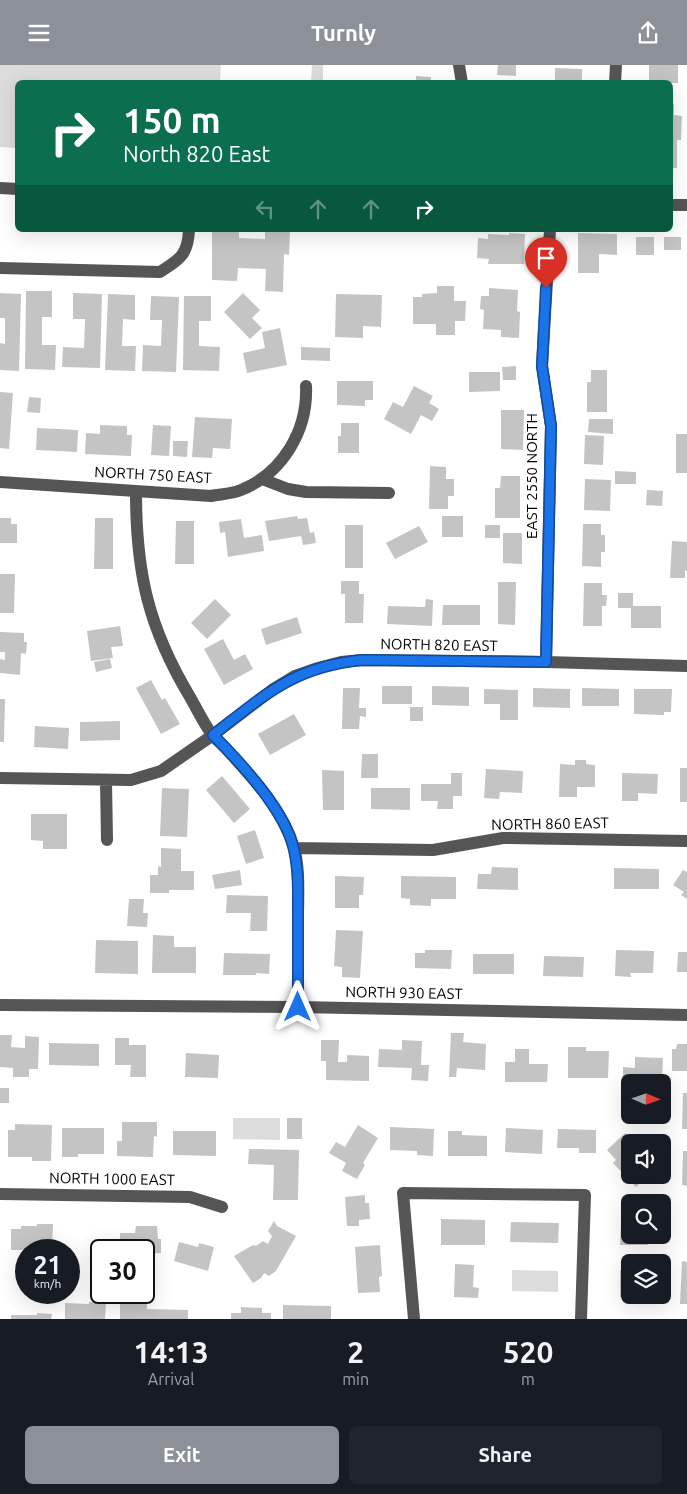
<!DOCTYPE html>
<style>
body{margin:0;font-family:Ubuntu,sans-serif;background:#20242c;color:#f1f3f6;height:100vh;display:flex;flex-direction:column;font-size:19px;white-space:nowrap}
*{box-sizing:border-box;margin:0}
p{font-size:16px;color:#9ea1a6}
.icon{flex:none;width:28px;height:28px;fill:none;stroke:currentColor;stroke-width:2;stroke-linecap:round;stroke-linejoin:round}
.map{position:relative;height:1254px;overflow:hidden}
.panel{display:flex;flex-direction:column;background:#171b24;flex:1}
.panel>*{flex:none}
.guide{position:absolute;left:15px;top:15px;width:658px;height:152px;border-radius:8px;box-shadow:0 5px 20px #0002;background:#0b6e4f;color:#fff;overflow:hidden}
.needle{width:32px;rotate:92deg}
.buttons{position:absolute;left:621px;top:1009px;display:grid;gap:10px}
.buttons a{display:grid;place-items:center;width:50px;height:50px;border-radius:8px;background:#171b24;box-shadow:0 5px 20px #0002;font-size:25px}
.speed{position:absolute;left:15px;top:1174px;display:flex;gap:10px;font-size:25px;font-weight:700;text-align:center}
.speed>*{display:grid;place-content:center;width:65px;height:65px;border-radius:50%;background:#171b24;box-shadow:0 5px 20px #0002;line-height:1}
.speed small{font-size:12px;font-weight:400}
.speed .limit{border:2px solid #111;border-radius:8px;background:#fff;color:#111}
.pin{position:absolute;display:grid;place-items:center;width:42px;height:42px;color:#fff;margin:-51px -21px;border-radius:50% 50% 50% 0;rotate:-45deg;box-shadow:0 0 5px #0007}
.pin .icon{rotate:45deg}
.me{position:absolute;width:55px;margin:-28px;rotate:0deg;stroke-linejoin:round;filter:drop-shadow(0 0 4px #0008)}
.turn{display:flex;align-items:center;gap:18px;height:105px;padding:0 25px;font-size:22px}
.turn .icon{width:65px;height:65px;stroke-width:2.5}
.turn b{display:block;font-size:35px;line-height:42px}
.lanes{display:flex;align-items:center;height:48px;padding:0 25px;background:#0003;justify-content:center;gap:25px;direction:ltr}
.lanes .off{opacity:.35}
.eta{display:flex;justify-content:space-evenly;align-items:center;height:85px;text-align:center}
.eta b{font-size:30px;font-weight:700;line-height:35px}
.cta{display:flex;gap:10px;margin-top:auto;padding:10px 25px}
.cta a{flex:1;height:58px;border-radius:8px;background:#8c9099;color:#fff;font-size:20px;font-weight:700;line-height:58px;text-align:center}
.cta a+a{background:#20242c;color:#f1f3f6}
header{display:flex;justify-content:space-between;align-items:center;height:65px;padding:0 25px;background:#8c9099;color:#fff;font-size:22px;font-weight:700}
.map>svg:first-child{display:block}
.green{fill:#dcdcdc}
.building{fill:#c4c4c4}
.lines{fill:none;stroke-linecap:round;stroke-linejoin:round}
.minor{stroke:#555;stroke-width:12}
.route-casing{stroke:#114b97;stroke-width:12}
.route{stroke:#1a73e8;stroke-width:9}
.labels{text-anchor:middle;stroke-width:4;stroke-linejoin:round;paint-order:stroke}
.street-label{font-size:15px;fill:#000;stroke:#fff}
</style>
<header><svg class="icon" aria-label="menu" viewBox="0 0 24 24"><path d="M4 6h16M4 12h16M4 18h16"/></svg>Turnly<svg class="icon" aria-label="share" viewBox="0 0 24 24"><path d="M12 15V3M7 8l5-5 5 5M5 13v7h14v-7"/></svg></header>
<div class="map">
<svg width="687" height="1254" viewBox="0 0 687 1254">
<rect width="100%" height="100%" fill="#fff"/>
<path class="green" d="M0,0H221L220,17L18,18L17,83L0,82Z
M312,0H323V17H311Z
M233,1053H280V1075L233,1074Z
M512,1205L558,1206V1227L512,1226Z"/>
<path class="building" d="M498,0H516V11L497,10Z
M649,0H678V18H649Z
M555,3L582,4V18H555Z
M416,11L431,12V18H416Z
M670,39H674V50L682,51L681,75H677V103H670Z
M212,165H239V173L265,174V165H290L289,190L284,189L283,227L265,226L266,204L238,203L237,216L212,215Z
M509,168L525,169L524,199H488L489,194L477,193L478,173L488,174V169L509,170Z
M578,168L617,169V190L599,189V208H578Z
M636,172H654V190H636Z
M664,172H681V185H664Z
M437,221H454V236H466L465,256H455V270H436V259H413V232H422V229L437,228Z
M489,223L518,225L517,246L520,247L519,273L501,272V265L483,264L484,245L480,244L481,231H489Z
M26,226H52V252H42V280H56L55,305L25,304Z
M0,228L21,229L19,306L0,305V278L5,279V253H0Z
M73,228L102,229L100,303L62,302L63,282L84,283L85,254H73Z
M243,228L260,245L252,253L262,263L250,274L224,247Z
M108,229L135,230V255L123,254L122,281H136L135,306L105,305Z
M336,229L382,230L381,262L363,261V273L335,272Z
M151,231L179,232L176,307L142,306L143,280L161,281L162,255H150Z
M184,231H211V256H199V281L220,282L219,306L183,305Z
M280,263L287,300L247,308L243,288L265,283L262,267Z
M301,282L330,283V296L301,295Z
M516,301V315H503L502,302Z
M591,305H607V347H587V317H591Z
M469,307H500V326L469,327Z
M337,316H373V335H365V341L337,340Z
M414,321L433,331L429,338L439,344L432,356L421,350L411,369L384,354L393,337L403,342Z
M0,327L13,328L9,384L0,383Z
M29,332L41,333L40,348L27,347Z
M501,345H524L523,385L501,384Z
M195,352L232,354L230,384L213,383L212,393L192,392Z
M589,354H613V369L588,367Z
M341,358H359V388H338V371H341Z
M100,360L127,361V370H132L131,391L85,389L86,368L100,369Z
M153,360L171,361L169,391L151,390Z
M37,363L78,365L77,387L36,385Z
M676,369H687V408H676Z
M585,370L604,371L603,400L584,399Z
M173,376H188L187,392L173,391Z
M430,401L446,402V414H454V431H448V444H429Z
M615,406L636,407V419H615Z
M501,411H520V453H495V423H500Z
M585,414L611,415L610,446L584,445Z
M647,425L663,426L662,441L646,440Z
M297,451L298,454L307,453L310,468L314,467L316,478L303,480L301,471L269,476L265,456Z
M442,451H463V472H442Z
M0,453H11V459H17V478H0Z
M95,453H113V504H94Z
M241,454L244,473L262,470L264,486L228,492L225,467L220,468L219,457Z
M176,456H194V499H175Z
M583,459H601V470H605V487H601V502L582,501Z
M345,460H363V503H345Z
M485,460H500V473H485Z
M419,461L428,477L395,494L386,478Z
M503,468H522V499L503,498Z
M672,476L687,477V506L685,505V513H670Z
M0,509H15L14,548H0Z
M341,516H359V529H364L363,558H345V529H341Z
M498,517H516L515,560L498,559Z
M584,518H602V530H607L606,541H602V561H583Z
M618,528H633V541H661V563H631V543H618Z
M215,534L231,550L207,574L191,558Z
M426,534L433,535L432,561L387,559L388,541L425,542Z
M443,540H480V560H442Z
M297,552L302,568L266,580L261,564Z
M120,561L123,581L111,582L113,593L91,596L87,566Z
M0,567L24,568V577H27L26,589L21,588L20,610L0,608V594L5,595V587H0Z
M223,574L234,595L245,589L253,604L224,620L204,584Z
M110,594L112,603L96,607L94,597Z
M151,615L162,635L165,633L180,659L161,669L136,623Z
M382,621H412V639H382Z
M432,621L469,622V641L432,640Z
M343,623H360L359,643H366V652L360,651L359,664H342Z
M533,623L570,624V643L533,642Z
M582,623L619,624V641H582Z
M484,624L518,625V655H500V639H484Z
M634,624H672L671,647H664V650L634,649Z
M0,634H5L4,677H0Z
M410,642H423V656H410Z
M294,649L306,670L270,690L258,669Z
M120,656V675L80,676V657Z
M35,661L69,663L68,684L34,682Z
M362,689H378V713H361Z
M575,695H586V699L595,700V722H577V732H559L560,699L575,700Z
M680,703H687V737H680Z
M486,704L523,706L522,728L500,727L499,734L484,733Z
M322,705L344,706V745H323Z
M451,708H462V731H453V744H437L438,736H421V719H451Z
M622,708L658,709L657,729L638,728V736H622Z
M222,711L250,744L234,758L206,725Z
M162,723L189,724L187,772L160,771Z
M371,723H410V745L371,744Z
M31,749H67V784H43V776L31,775Z
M255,765L264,793L246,799L237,771Z
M161,783L181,784V806H194V825H169V828H150V810H158V801L161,802Z
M492,802L518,803V825L477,824L478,809H491Z
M614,803L659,804V824H614Z
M240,805L242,820L215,824L212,810Z
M683,805L687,807V834L681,830L684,827L673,820Z
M335,811L364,812L363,830H359V843H335Z
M401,811L456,812V834H431V841L410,840V834L401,833Z
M227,830L268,831L267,866H250L251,848H226Z
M129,834H144L143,848H148L147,862L127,861Z
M336,865L363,866L360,913L342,912V902L334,901Z
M153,870L174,871V882H196V908H152Z
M96,875L138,876V909L95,908Z
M425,885H452L451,904L415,903V888H425Z
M616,885L654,886L653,908H630L631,912L615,911Z
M678,887H687V907H677Z
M224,888L270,889L269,909L256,908V910H223Z
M473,889H514V909H473Z
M544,891L584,892L583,912L543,911Z
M451,968H464L463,977L486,979L485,1005L457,1003L456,1012H449Z
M0,970H12L11,982L25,983V971L39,972L38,1004H29V1012H13V1003L0,1002Z
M115,973H129V980H146V1012H130L131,1000H115Z
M321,975H339L338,997H347V990L369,991V1016L326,1015V996H321Z
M402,975L422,976L421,1000H429L428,1016L411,1015L412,1003L378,1002L379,984L402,985Z
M49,978L99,979V1001L49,1000Z
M677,979H687V1006H672V984H676Z
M568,982H586V986H609L608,1013H568Z
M515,984H529V999H548L547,1017H505V997H515Z
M186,988L219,990L218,1013L185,1012Z
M635,992L663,993L662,1018H630V1025H623V1002L635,1003Z
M0,1023H9V1038H0Z
M683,1028H687V1064H682Z
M287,1053H302V1074H287Z
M122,1057H157V1072L154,1071L153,1092L117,1091V1076H122Z
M15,1059L52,1060L51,1096H32V1092H8V1065H15Z
M358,1060L378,1073L363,1098L365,1100L357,1114L342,1106L346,1098L329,1088L336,1077L345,1082Z
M390,1062L434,1064L433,1091L417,1090V1086L390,1085Z
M62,1063H104V1089H78V1092H62Z
M506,1063L543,1065L542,1089L505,1087Z
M558,1064L596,1065V1088H579V1083H557Z
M173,1066H216V1091L173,1090Z
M448,1066H462V1070L487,1071V1091H448Z
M625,1068L635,1078H630V1110H648L636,1122L613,1098L616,1095L607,1085Z
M249,1084L299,1085L298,1135H273L274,1100L248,1099Z
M683,1086H687V1121L682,1120Z
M365,1130V1138H369L370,1154L359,1155V1161H347L345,1132Z
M622,1133H648V1138H630V1170H648V1180H620Z
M441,1154L485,1155V1180H441Z
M274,1156L277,1161L296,1171L276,1206L269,1211L264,1208L261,1213L253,1218L234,1191L253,1180L256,1181L263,1176L268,1179L272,1171L268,1166Z
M511,1157L559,1158L558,1178L510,1177Z
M37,1159H53L52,1185H11V1164H21V1161H37Z
M136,1161H157L158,1174H161V1188L144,1189V1185L120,1184V1168H135Z
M179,1177L198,1182L199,1178L214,1182L208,1206L174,1196Z
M380,1180L382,1211L379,1212L380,1227L358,1228L355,1182Z
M682,1196L687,1197V1239H680Z
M625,1197H630V1230H644V1233L620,1232V1205H625Z
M455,1199L474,1200L473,1222L479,1223L478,1233L454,1232Z
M89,1237H106L105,1254H65V1238L89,1239Z
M120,1237H147V1244L188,1245V1254H120Z
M283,1240L331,1241V1254H283Z
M241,1242L262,1243V1248H271V1254H231V1248H241Z
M37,1248L52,1249L51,1254H11V1250H37Z"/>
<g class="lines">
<path class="minor" d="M459,0L462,18
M615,18L616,0
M0,123L18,124
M670,140H687
M0,203L160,207C179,195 188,190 189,165
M262,414L288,424L306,427L389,428
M0,417L211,431C221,429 231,429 241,425C283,408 308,365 306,321
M136,427C136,507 148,562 190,632C197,644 204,659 213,671C218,676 224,681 229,687C254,714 284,747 294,783C300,805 298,829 298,851C298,881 298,912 298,942
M546,597L551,361L542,301L550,165
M0,713L131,715L161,706L213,670L272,625L295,611L318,603L341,597L362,595L546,597L687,601
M106,716L107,775
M294,783L433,785L503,773L687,776
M0,940L298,942L687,950
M0,1129L190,1132L222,1142
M414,1254L403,1128L585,1130L581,1254"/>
</g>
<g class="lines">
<defs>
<path id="route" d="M298,942C298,913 298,883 298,854C298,831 299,808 294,785C286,747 240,697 213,670C265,630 293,602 362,595L546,597L551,361L542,301L546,223"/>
</defs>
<use href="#route" class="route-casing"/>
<use href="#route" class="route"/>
</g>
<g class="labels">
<g class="street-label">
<text transform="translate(153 410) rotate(3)" y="5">NORTH 750 EAST</text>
<text transform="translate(532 411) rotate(-90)" y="5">EAST 2550 NORTH</text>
<text transform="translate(439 580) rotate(1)" y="5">NORTH 820 EAST</text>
<text transform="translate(550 759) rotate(-1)" y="5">NORTH 860 EAST</text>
<text transform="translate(404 928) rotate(1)" y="5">NORTH 930 EAST</text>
<text transform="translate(112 1114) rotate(1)" y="5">NORTH 1000 EAST</text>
</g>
</g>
</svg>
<div class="buttons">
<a><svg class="needle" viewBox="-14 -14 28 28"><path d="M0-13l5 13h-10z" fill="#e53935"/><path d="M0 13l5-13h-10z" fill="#9ea1a6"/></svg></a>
<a><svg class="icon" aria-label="sound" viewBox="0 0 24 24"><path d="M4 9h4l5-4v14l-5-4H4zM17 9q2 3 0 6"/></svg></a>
<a><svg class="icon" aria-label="search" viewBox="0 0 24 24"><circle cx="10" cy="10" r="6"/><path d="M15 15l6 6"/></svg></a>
<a><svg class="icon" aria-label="layers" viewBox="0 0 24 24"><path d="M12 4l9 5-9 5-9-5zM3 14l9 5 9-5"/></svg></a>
</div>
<div class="speed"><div>21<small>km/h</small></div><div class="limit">30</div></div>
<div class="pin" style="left:546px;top:223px;background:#d93025"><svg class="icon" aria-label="arrive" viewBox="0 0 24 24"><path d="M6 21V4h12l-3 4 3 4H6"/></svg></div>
<svg class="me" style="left:298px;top:942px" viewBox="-20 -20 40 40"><path d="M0-17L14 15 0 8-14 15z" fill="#1a73e8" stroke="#fff" stroke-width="4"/></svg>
<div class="guide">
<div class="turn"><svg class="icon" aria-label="right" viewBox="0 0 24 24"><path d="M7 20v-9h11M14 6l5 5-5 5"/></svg><div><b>150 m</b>North 820 East</div></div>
<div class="lanes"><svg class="icon off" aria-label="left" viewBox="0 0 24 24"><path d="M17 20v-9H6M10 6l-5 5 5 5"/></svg><svg class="icon off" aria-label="ahead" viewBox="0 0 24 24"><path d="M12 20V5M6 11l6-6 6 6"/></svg><svg class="icon off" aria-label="ahead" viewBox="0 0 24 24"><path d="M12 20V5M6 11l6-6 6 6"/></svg><svg class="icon" aria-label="right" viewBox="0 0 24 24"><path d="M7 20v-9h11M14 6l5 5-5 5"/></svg></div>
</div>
</div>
<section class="panel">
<div class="eta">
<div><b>14:13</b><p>Arrival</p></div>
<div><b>2</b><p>min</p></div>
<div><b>520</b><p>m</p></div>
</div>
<div class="cta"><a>Exit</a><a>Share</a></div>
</section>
